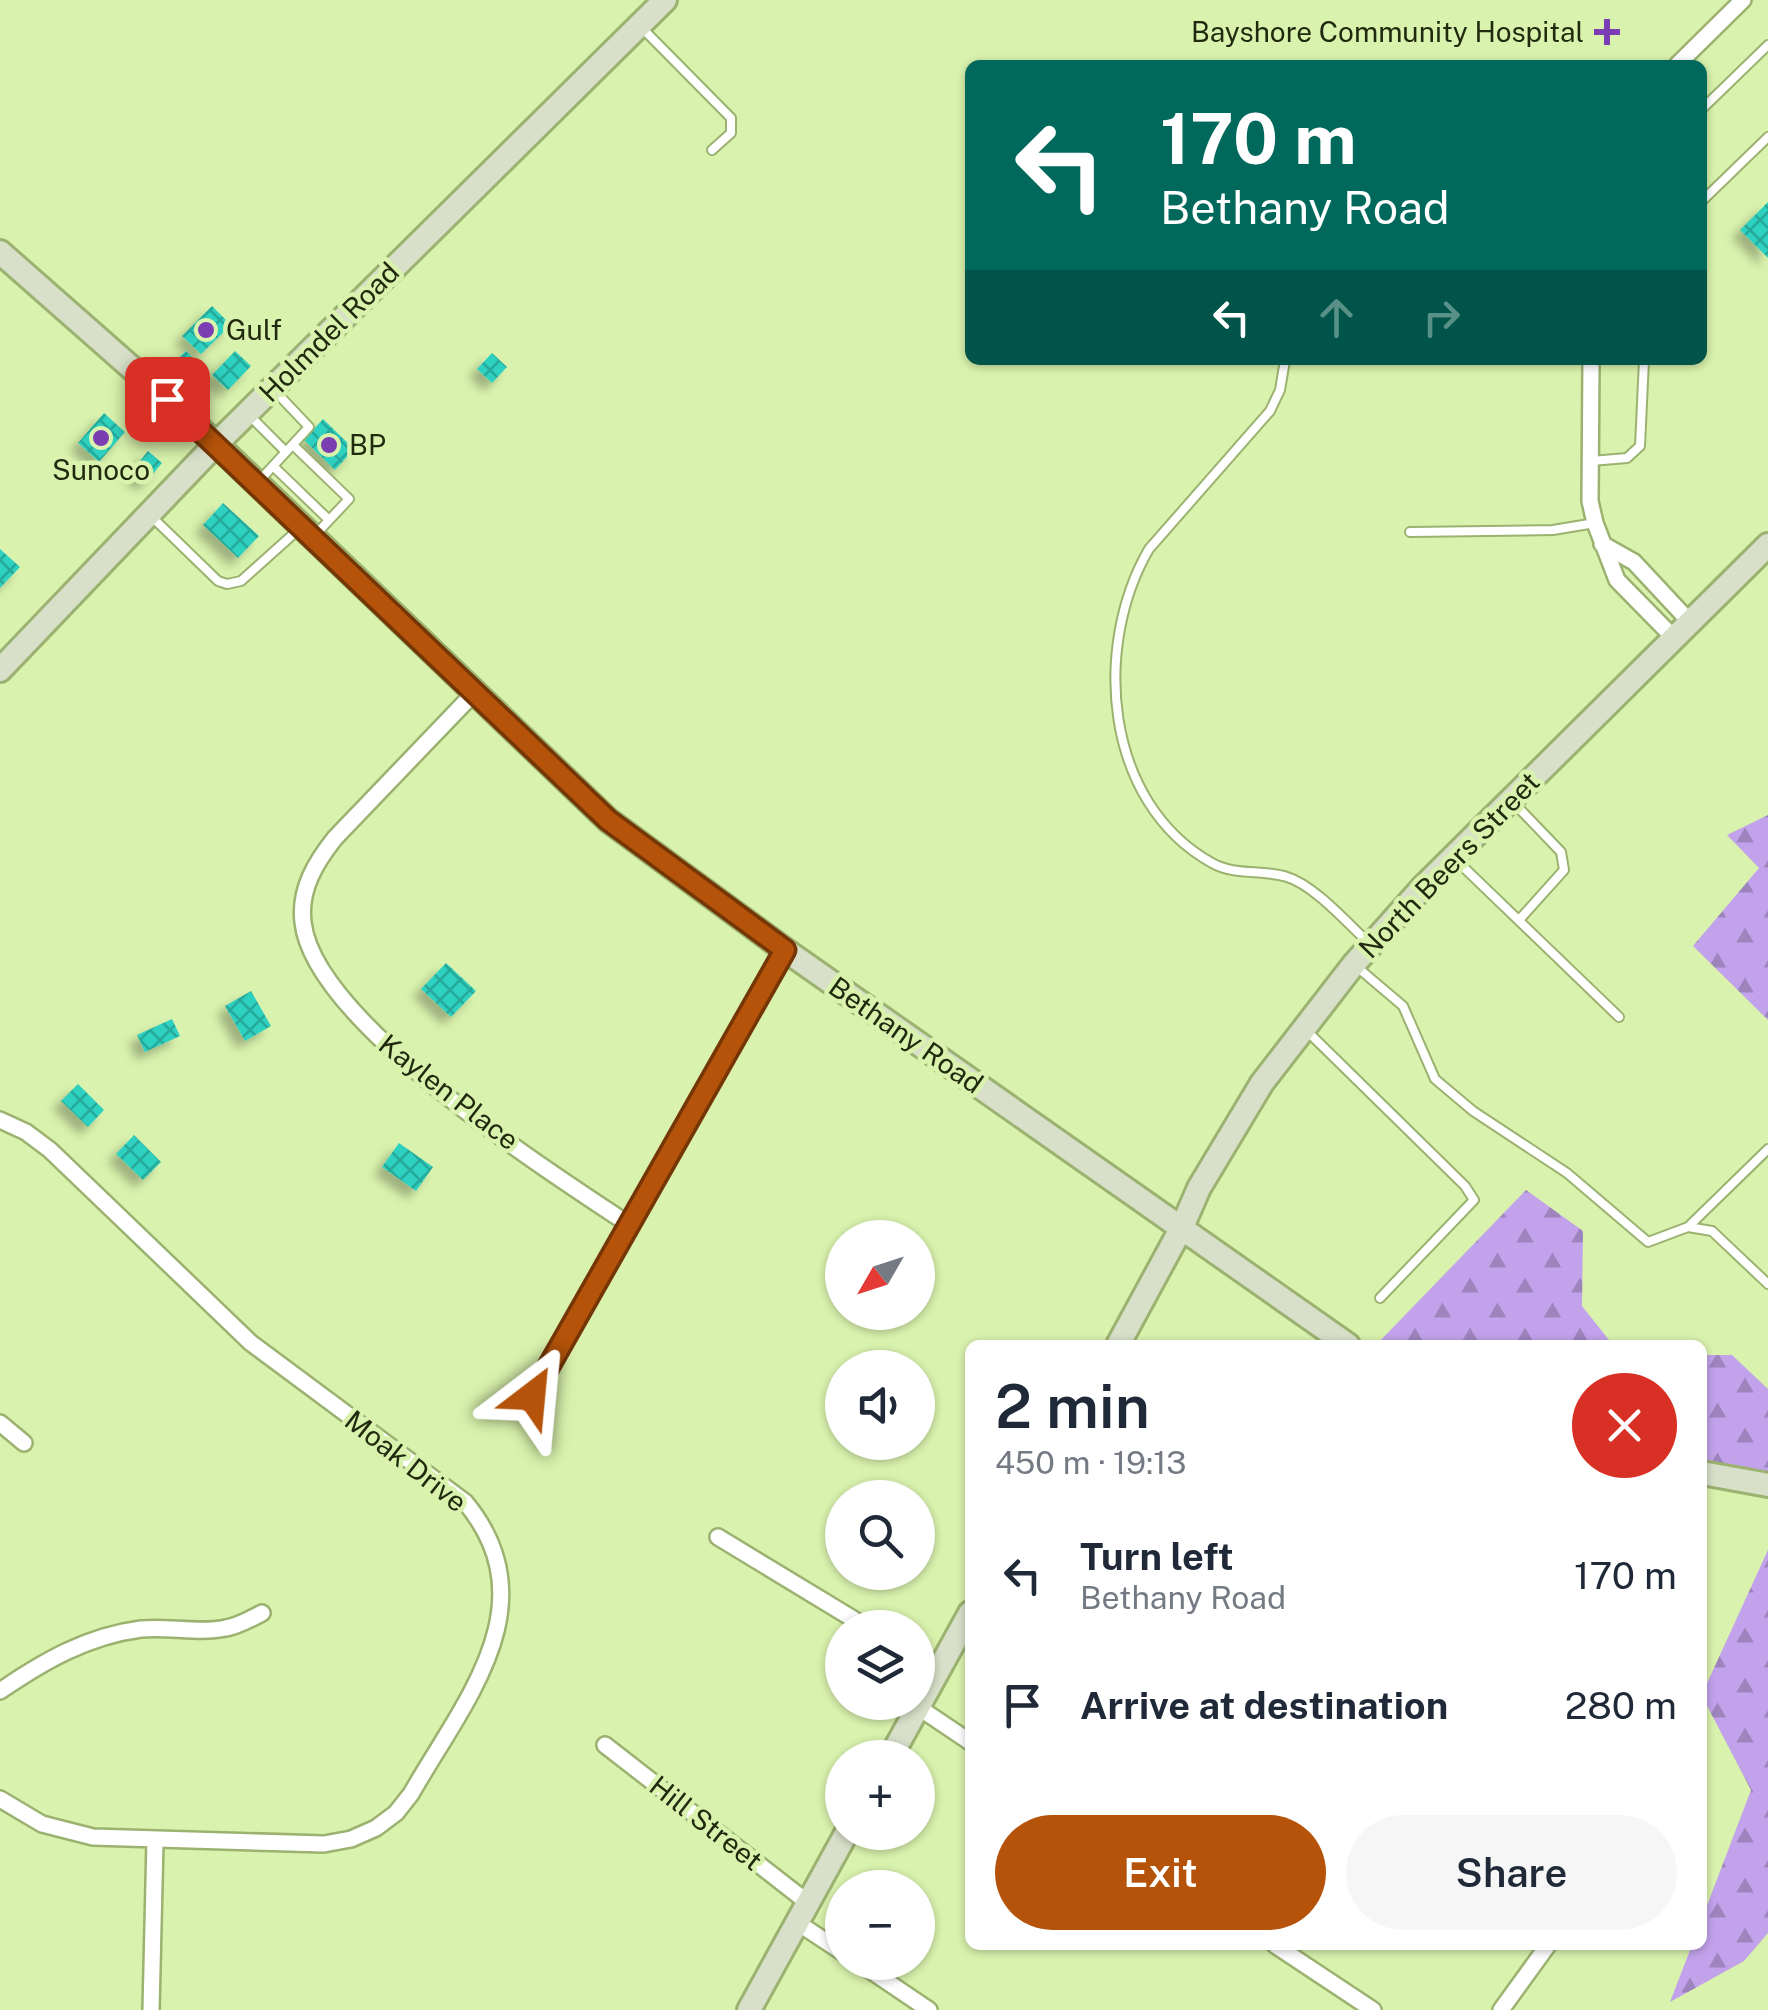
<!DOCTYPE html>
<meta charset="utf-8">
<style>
body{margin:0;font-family:"Public Sans",sans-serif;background:#f6f6f7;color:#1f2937;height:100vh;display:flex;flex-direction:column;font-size:38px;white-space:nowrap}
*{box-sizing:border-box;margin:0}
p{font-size:32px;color:#747a83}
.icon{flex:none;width:55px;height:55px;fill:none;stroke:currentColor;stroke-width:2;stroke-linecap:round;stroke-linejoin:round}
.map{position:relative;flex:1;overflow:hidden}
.details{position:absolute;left:965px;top:1340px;width:742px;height:610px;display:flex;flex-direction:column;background:#fff;border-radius:15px;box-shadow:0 2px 8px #0004}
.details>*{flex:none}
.guide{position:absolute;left:965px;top:60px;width:742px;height:305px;border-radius:15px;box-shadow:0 2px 8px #0004;background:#00695c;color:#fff;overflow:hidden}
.needle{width:65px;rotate:231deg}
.tools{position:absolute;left:825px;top:1220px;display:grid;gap:20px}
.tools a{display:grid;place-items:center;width:110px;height:110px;border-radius:50%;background:#fff;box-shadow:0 2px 8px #0004;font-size:50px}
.pin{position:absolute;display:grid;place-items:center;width:85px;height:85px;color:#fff;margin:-42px;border-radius:20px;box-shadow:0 5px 15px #0006}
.me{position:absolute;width:110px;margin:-55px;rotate:29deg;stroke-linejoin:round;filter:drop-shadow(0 0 8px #0008)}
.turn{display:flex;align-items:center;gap:35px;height:210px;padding:0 30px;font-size:45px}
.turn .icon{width:130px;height:130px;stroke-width:2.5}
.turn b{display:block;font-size:70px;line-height:85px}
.lanes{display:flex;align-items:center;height:95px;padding:0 30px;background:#0003;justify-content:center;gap:50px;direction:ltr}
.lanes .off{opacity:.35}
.round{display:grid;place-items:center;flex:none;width:105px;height:105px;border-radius:52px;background:#f6f6f7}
.summary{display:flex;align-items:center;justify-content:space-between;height:170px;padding:0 30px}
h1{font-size:60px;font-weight:600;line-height:75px}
.action{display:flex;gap:20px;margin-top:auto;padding:20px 30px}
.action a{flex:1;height:115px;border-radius:60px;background:#b45309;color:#fff;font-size:40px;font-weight:600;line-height:115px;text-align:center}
.action a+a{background:#f6f6f7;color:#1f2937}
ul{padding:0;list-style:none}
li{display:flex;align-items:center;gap:30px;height:130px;padding:0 30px}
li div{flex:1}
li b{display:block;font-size:38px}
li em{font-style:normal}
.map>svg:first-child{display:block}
.forest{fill:url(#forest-firs)}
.building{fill:url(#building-cross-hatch);filter:url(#shadow)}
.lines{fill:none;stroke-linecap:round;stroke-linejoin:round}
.lane-casing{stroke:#9bb270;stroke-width:12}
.street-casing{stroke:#9bb270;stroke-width:20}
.secondary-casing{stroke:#9bb270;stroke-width:28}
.lane{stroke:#fff;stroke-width:8}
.street{stroke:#fff;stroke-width:15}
.secondary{stroke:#d8e0c9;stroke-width:22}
.route-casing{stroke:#753606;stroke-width:25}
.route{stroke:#b45309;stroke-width:18}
.poi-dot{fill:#7a3db2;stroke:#d9f2ad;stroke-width:4}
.labels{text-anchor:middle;stroke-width:9;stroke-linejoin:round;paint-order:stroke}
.poi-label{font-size:28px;fill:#212a0f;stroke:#d9f2ad;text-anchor:start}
.street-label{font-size:28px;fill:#212a0f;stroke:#d9f2ad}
</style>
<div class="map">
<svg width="1768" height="2010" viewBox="0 0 1768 2010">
<defs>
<pattern id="forest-firs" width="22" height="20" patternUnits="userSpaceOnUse" patternTransform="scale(2.5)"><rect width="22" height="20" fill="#c2a2eb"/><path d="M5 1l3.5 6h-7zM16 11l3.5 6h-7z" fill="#9d84bd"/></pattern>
<pattern id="building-cross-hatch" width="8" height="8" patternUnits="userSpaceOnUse" patternTransform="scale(2.5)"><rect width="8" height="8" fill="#2ed0c0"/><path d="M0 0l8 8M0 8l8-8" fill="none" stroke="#27a99a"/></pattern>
<filter id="shadow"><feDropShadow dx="-8" dy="8" stdDeviation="5" flood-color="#0004"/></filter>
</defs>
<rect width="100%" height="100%" fill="#d9f2ad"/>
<path class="forest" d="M1768,815V1020L1693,946L1759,868L1727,835Z
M1526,1190L1583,1231L1582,1306L1613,1345H1376Z
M1702,1355H1732L1768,1389V1489L1703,1476Z
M1768,1550V1933L1744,1961L1670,2002L1692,1945H1702L1703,1916L1751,1790L1703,1698V1692Z"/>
<path class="building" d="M1768,202V258L1740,230Z
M212,306L231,325L201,354L182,336Z
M186,351L209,374L193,389L170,366Z
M235,351L251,366L228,390L212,375Z
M492,353L507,367L492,383L477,369Z
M104,413L125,432L99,462L78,443Z
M323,419L354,449L335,470L304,440Z
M148,451L162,463L145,483L131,472Z
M223,503L259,536L238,558L203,525Z
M0,549L20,567L0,588Z
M446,963L476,991L451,1017L421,989Z
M251,991L271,1026L245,1041L225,1006Z
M172,1019L180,1036L145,1052L137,1035Z
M78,1084L104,1110L88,1127L61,1101Z
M134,1135L161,1162L143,1180L116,1154Z
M399,1143L433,1167L416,1191L382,1167Z"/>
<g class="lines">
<defs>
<path id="lane" d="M643,29L731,118V133L712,150
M1702,109L1768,45
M1702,201L1768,137
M1285,360L1280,390L1270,411L1149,549C1092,647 1104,803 1212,863C1235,876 1262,869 1287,877C1314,885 1348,924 1370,944
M250,416L286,452
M293,445L349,499L317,533
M1591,461L1627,458L1640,446L1644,360
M273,466L329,520
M260,480L309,427L275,391
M151,516L218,581L227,584L241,581L299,529
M1410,532L1553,530L1595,523
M1513,802L1561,852L1564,870L1519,920
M1456,860L1619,1017
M1357,967L1403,1006L1435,1079L1473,1111L1567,1173L1648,1242L1688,1227L1768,1149
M1306,1030L1465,1186L1474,1200L1380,1298
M1688,1227L1712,1231L1768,1284"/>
<path id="street" d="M1677,65L1743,0
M1591,360L1590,501L1595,523L1617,580L1673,637
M1602,544L1634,562L1689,621
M474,693L335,838C316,862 299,889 303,922C313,1021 547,1170 628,1224
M0,1120L26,1132L50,1150L251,1343L465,1502C550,1604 464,1701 411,1794L396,1813L376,1828L351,1839L324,1844L93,1837L42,1824L0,1799
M532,1396L785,950
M0,1423L24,1443
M718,1537L868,1628
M918,1657L938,1670
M0,1691C44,1661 87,1636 141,1629C169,1626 198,1634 226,1628C238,1626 250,1619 262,1613
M918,1707L970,1742
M605,1745L807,1902
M798,1923L842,1952
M1275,1945L1373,2010
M858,1962L929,2010
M151,2010L155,1841
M1501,2010L1548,1945"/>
<path id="secondary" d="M0,252L193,422L608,820L785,950L1348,1345
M0,670L216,444L665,0
M1118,1345L1182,1227L1199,1188L1262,1083L1354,964L1422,888L1768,545
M1702,1473L1768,1485
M890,1758L970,1613
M749,2010L847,1832"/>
</defs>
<use href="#lane" class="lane-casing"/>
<use href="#street" class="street-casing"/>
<use href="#secondary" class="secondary-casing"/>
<use href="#lane" class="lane"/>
<use href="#street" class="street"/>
<use href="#secondary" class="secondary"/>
</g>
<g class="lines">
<defs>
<path id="route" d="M167,399L608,820L785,950L532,1396"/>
</defs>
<use href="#route" class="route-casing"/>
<use href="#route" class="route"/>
</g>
<g class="poi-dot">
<path d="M1602 17h10v10h10v10h-10v10h-10v-10h-10v-10h10z"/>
<circle cx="206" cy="330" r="10"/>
<circle cx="101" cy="438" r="10"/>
<circle cx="329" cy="445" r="10"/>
</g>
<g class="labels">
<g class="poi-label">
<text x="1584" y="42" text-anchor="end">Bayshore Community Hospital</text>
<text x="226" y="340">Gulf</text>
<text x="349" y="455">BP</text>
<text x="101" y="480" text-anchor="middle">Sunoco</text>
</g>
<g class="street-label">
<text transform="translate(329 332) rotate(-45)" y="10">Holmdel Road</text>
<text transform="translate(1449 865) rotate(-46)" y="10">North Beers Street</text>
<text transform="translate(906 1035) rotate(35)" y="10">Bethany Road</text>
<text transform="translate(449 1092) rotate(38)" y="10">Kaylen Place</text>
<text transform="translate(406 1461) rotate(38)" y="10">Moak Drive</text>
<text transform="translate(706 1823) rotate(38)" y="10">Hill Street</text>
</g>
</g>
</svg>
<div class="tools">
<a><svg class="needle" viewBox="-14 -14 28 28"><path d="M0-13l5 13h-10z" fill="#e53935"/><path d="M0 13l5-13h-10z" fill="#747a83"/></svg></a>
<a><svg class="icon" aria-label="sound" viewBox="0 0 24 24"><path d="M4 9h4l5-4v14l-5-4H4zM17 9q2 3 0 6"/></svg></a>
<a><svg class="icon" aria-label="search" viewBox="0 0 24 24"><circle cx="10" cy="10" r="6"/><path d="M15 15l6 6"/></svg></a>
<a><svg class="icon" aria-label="layers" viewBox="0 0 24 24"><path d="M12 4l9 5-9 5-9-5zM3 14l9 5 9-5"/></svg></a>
<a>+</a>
<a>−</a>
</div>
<div class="pin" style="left:167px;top:399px;background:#d93025"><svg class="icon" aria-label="arrive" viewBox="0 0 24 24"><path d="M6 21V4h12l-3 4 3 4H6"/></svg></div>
<svg class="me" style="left:532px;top:1396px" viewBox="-20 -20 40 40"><path d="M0-17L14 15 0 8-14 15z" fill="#b45309" stroke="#fff" stroke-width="4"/></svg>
<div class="guide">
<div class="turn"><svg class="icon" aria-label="left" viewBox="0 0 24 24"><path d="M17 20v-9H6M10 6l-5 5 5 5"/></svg><div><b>170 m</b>Bethany Road</div></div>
<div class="lanes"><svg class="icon" aria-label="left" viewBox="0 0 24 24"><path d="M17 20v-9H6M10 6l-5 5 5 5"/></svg><svg class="icon off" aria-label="ahead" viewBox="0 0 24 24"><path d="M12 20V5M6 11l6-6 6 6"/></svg><svg class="icon off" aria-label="right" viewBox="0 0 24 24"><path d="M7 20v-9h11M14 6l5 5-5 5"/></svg></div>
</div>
<section class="details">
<div class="summary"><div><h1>2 min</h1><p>450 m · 19:13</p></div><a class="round" style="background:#d93025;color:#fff"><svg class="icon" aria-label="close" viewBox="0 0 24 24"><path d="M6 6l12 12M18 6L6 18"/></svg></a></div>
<ul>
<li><svg class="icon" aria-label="left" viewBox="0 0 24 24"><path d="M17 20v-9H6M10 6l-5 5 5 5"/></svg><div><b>Turn left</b><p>Bethany Road</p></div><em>170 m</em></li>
<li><svg class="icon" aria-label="arrive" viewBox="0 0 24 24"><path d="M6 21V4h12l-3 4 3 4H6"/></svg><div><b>Arrive at destination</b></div><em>280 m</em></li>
</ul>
<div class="action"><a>Exit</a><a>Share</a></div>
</section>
</div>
